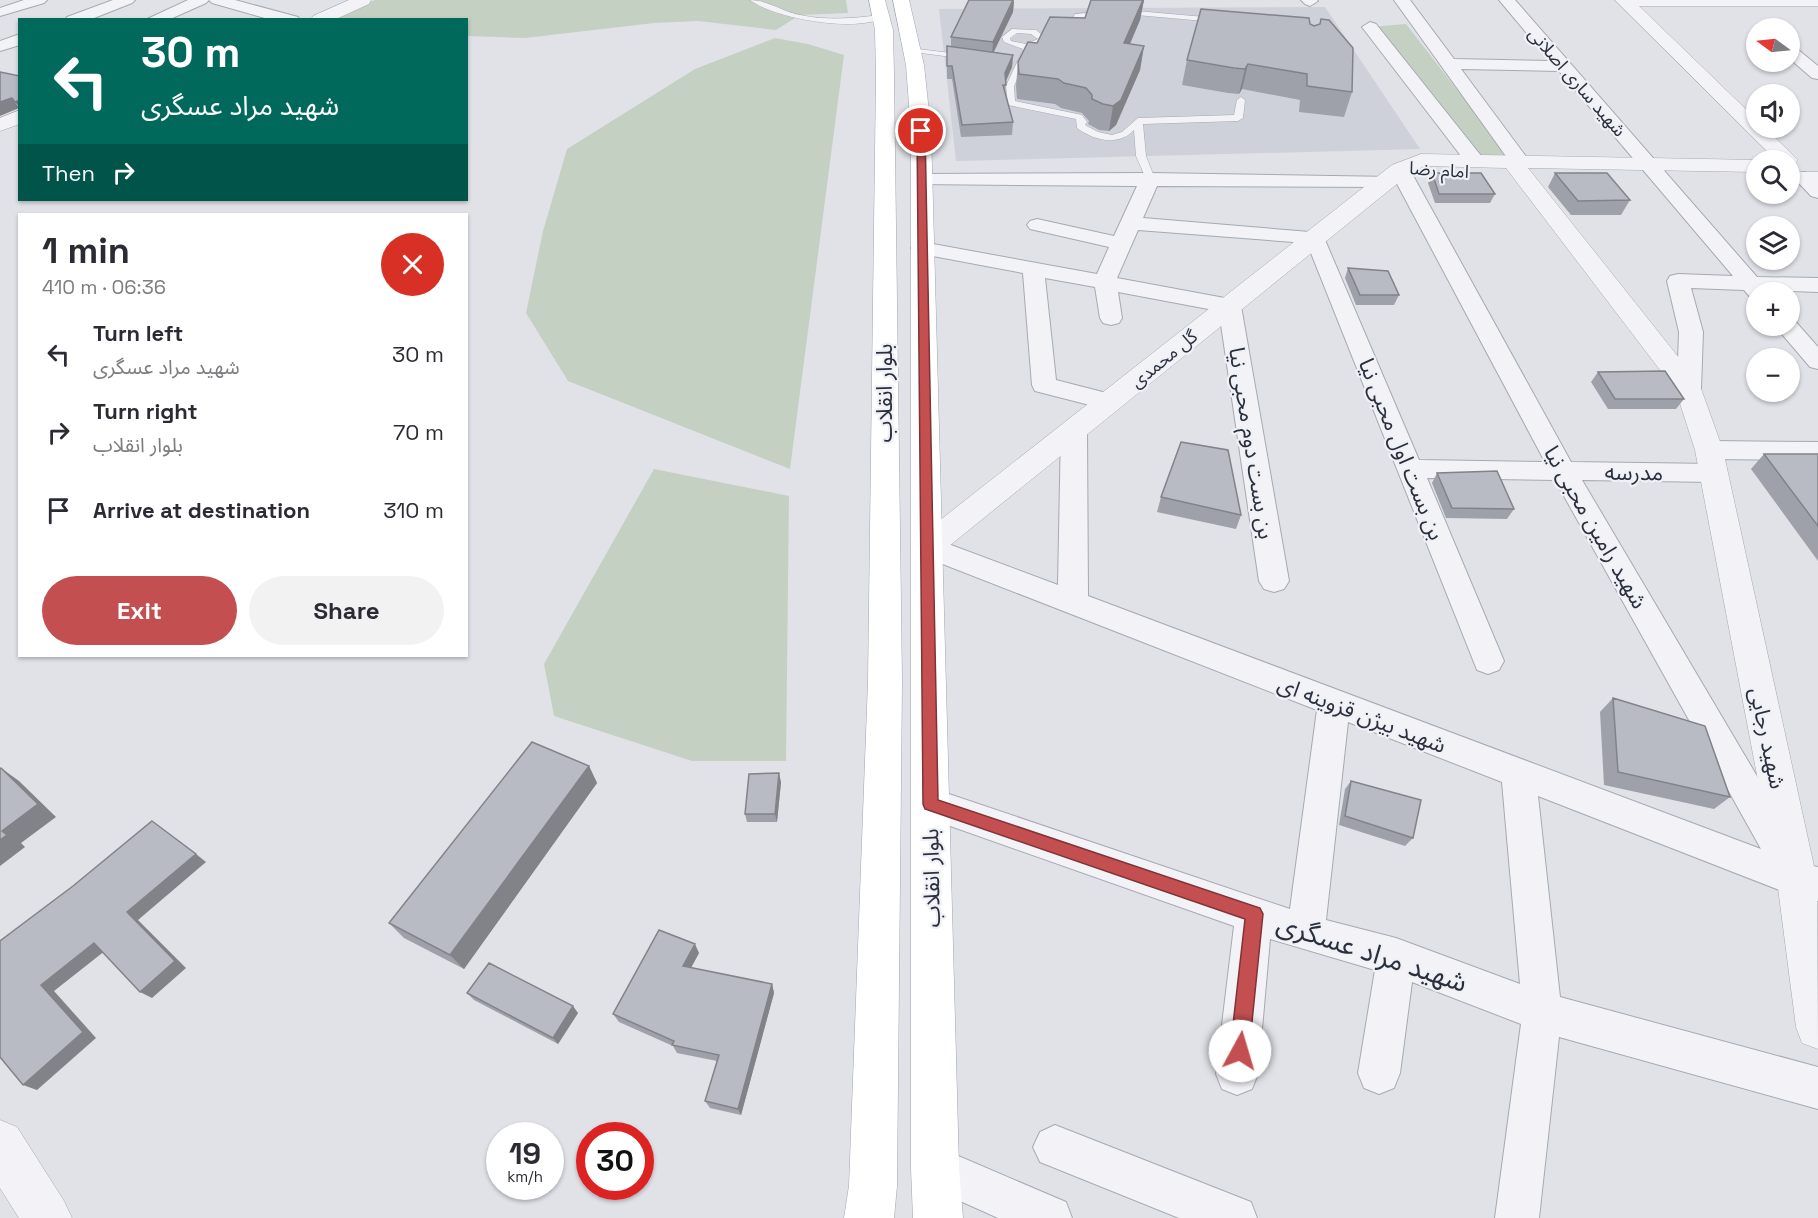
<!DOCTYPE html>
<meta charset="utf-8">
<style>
body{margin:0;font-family:"Space Grotesk","Noto Sans Arabic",sans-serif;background:#f2f2f3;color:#2b2b33;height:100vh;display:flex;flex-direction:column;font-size:22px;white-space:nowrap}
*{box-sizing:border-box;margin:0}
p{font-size:20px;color:#7c7c81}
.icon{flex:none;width:33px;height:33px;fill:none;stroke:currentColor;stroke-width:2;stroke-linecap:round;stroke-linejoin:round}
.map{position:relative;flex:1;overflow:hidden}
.drawer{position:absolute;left:18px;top:213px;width:450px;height:444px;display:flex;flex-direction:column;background:#fff;border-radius:0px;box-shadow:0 2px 4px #0004}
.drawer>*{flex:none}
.top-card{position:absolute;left:18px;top:18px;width:450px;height:183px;border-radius:0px;box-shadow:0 2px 4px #0004;background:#00695c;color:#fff;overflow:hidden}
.needle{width:39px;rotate:285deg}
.buttons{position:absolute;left:1746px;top:18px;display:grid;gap:12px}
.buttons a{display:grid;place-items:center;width:54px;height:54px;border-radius:50%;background:#fff;box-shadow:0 2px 4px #0004;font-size:30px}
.speed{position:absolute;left:486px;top:1122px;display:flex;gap:12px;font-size:30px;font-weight:700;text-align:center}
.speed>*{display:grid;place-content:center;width:78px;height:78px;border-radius:50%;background:#fff;box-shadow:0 2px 4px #0004;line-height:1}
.speed small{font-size:15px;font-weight:400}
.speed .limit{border:9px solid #d22;background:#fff;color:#111}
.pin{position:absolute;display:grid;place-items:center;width:51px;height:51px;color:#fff;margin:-26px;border:3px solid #fff;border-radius:50%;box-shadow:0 2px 6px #0007}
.me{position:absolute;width:66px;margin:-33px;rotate:6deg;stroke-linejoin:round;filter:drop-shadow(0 0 4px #0008)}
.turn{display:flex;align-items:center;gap:21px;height:126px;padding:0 24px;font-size:27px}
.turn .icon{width:78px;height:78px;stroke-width:2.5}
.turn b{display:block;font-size:42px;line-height:51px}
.then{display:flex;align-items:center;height:57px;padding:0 24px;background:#0003;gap:12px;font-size:22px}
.round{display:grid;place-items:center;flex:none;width:63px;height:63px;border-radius:32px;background:#f2f2f3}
.head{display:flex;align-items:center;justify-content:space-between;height:102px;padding:0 24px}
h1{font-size:36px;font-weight:700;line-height:45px}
.button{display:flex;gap:12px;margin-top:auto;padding:12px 24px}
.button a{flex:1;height:69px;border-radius:36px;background:#c34f51;color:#fff;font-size:24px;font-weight:700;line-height:69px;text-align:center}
.button a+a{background:#f2f2f3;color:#2b2b33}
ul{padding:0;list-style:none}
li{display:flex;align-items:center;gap:18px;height:78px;padding:0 24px}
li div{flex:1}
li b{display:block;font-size:22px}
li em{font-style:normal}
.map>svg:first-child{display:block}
.built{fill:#ced1da}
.green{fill:#c4d1c2}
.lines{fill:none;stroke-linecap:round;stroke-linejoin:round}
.service-casing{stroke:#a6a9b2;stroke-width:1}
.minor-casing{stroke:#a6a9b2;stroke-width:2}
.tertiary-casing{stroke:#a6a9b2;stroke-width:1}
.primary-casing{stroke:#a0a5b3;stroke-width:1}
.service{fill:#f3f3f7;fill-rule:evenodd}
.minor{fill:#f3f3f7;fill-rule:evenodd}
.tertiary{fill:#f3f3f7;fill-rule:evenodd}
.primary{fill:#fff;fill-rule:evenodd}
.wall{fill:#9ea1a9}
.shaded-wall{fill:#818389}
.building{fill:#b8bbc4;stroke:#818389;stroke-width:1.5}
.route{fill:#c34f51;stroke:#7f3335;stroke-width:1.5}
.labels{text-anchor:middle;stroke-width:4.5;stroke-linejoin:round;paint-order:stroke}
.far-street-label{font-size:18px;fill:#2a2f3e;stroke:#f0f1f6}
.street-label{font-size:22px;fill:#2a2f3e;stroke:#f0f1f6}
.near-street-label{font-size:27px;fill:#2a2f3e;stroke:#f0f1f6}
</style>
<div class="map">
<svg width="1818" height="1218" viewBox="0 0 1818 1218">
<rect width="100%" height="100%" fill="#e0e2e8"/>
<path class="built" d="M1325,7L1420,149L956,161L939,9Z"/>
<path class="green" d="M375,0H846L848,13L800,15L776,30L698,21L654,23L525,38L467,36L466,20H341L334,17Z
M1406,24L1510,158H1478L1370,27Z
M775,38L808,44L844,55L790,469L568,381L526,313L543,231L567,149L695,69Z
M654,469L789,496L786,761H692L554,716L544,664Z"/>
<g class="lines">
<defs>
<path id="service" d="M750,0C767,0 783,12 800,15C827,21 854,18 881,15L885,17C858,33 775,19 750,0Z
M1125,10L1216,18L1220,20L1216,22L1125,14L1081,18L1072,36L1065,34L1075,14Z
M1012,29L1036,30L1047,39L1043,44L1031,49L1014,86L1015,101L1082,115L1087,122L1085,125L1098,132L1112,135L1122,132L1138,118L1234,115L1237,100L1241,97L1245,100L1243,118L1238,121L1143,124L1146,156L1155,179L1147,181L1136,156L1134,130C1118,147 1093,140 1077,128L1076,119L1008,105L1006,86L1023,49L1004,42L1002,37ZM1017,33L1031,34L1038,39L1026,44L1011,41L1010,38Z
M910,48L967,55L971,57L967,59L913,52H910Z"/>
<path id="minor" d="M24,0H47L44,3L0,16V8Z
M113,0H135L132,3L89,20H65L67,17Z
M188,0H209L206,3L168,20H145Z
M209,0H235L298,17L300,20H272L212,3Z
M1301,0H1317L1318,1L1310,6L1305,4Z
M1394,0H1410L1454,59L1550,61L1499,0H1515L1757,277L1818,278V292L1768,290L1769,292H1756V298L1750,297L1744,290L1691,288L1703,332L1701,389L1698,395L1689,397L1680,395L1677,389L1679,332L1667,281L1670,276L1678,274L1733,276L1559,71L1461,69L1530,162L1527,166H1513Z
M1370,22L1376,24L1482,157L1485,161L1482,165H1468L1362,27Z
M20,34V45L0,51V41Z
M1790,46L1796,48L1818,66V79L1812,78L1790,59Z
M1400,164L1407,166L1410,170L1571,462L1714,464L1723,466L1727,473L1723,480L1714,482L1582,480L1800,849L1805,861L1804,864L1818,867V901L1797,897L1538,796L1560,997L1818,1067V1109L1559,1037L1539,1218H1495L1521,1024L1412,982L1400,1073L1394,1088L1379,1094L1364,1088L1358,1073L1375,970L1270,939L1258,1074L1252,1089L1237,1095L1222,1089L1216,1074L1234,926L919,815L914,804L919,793L931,788L1290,909L1317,710L917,554L913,547L917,540L927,536L1058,585L1061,430L1065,424L1074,421L1083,424L1087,430L1088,596L1761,849L1555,480L1427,478L1504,661L1499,670L1488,674L1477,670L1307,243L1138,230L1117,278L1230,299L1238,301L1241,306L1289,581L1284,589L1274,592L1264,589L1259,581L1219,311L1118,292L1122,318L1119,323L1111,325L1103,323L1100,318L1095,287L1045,278L1056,380L1118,396L1121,402L1118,408L1109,410L1035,391L1032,385L1023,273L922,254L914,253L911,248L914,243L922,242L1097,274L1109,247L1030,229L1027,225L1030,221L1037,219L1114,236L1137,186L915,184L912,180L915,176L922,174L1150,173L1394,177L1390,170L1393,166ZM1396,182L1545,462L1419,460L1322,233L1143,218L1157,186L1387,187L1394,185ZM1348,722L1502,782L1520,984L1396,938L1326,920Z
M1804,172L1811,174L1818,181V198L1811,196L1794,178L1797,174Z
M1790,320L1795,321L1818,347V369L1810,367L1775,326H1790Z
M1709,441L1818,442V460L1709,459L1700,456L1696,450L1700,444Z
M1055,1125L1251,1202L1257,1218H1179L1040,1162L1033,1147L1040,1132Z
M935,1146L1066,1202L1072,1218H998L920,1183L913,1168L920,1153Z"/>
<path id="tertiary" d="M349,0H371L369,4L334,20H311L313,16Z
M1615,0H1818V6H1639L1756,119V128H1765L1794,156L1798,160L1794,164L1790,166V160H1776Z
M20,110V124L0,131V118Z
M1421,154L1759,160H1756V172L1528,168L1699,383L1723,450L1817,880L1818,1049L1802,1043L1796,1027L1777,880L1695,450L1676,391L1506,168L1424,166L1408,175L938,555L927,559L916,555L911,547L916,539L1392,165Z
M1790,172H1818V184H1790Z
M0,1120L17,1127L64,1201L72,1218H19L0,1188Z"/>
<path id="primary" d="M869,0H885L893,30L894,76L902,681L897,1186L894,1218H844L849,1186L868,681L876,76L875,30Z
M893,0H909L924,65L931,131L959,1168L963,1218H913L911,1168V131L906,65Z"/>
</defs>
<use href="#service" class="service-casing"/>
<use href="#minor" class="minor-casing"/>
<use href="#tertiary" class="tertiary-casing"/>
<use href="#primary" class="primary-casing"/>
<use href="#service" class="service"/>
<use href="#minor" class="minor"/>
<use href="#tertiary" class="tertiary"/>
<use href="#primary" class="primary"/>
</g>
<path class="wall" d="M1014,0L1013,12L994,52L1013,55L1012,67L1006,81L1005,93L1013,122L1012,135L961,137L952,79H947V46L951,47V37Z
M1091,0H1144L1140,20L1130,44L1144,46L1140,70L1116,125L1109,131L1099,130L1088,124L1089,121L1082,113L1061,108L1055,104L1017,99L1016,86L1018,62L1037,43L1085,18Z
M1310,24L1352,92L1344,117L1299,112L1300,100L1242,89L1239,94L1228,93L1182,85L1187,60Z
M1432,173L1495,194L1490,203H1435L1428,183Z
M1555,173L1630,200L1621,215H1571L1548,187Z
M1348,268L1399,295L1394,305H1356L1345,278Z
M1598,372L1684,399L1676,409H1608L1591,382Z
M1764,454H1818V561L1751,469Z
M1437,473L1514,509L1507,519L1446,518L1432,483Z
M1161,497L1241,515L1236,529L1157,512Z
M1613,698L1730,797L1714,809L1604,785L1600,712Z
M589,766L597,783L464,969L404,938L389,923Z
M1351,781L1413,838L1405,846L1339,825L1345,789Z
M781,782L777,822H747L745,814Z
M699,953L691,968L772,984L774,993L741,1115L710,1108L705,1101L717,1061L677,1053L673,1046L619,1022L613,1014Z
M467,993L578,1013L558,1044L474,1000Z"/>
<path class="shaded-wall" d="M1014,0L1013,12L992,55L993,42Z
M1143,0H1144L1140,20L1120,67L1124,43Z
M1144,46L1140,70L1116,125L1109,131L1113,106Z
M1013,55L1012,67L1004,85L1005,73Z
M1248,64L1242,89L1239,94L1245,69Z
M12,98L19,108L0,116V102Z
M20,100V108L15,102Z
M589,766L597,783L464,969L450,955Z
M1,768L19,781L56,817L21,843L25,847L0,866V840L2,831Z
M779,773L781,782L777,822L775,814Z
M196,854L206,862L138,920L186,968L152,998L140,992L127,912Z
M94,943L106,950L54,991L96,1038L37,1090L23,1085L41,985Z
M695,944L699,953L687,975L683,966Z
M772,984L774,993L741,1115L738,1109Z
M573,1006L578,1013L558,1044L553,1038Z"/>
<path class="building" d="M969,0H1013L993,42L951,37Z
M1091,0H1143L1124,43L1144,46L1121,100L1113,106L1103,104L1092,99V95L1086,88L1064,83L1058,79L1019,74L1018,62L1028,42L1037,43L1050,17L1085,18Z
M1201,9L1309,18L1310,24L1314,26L1320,24L1321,19L1329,20L1353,48L1352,92L1307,86V74L1248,64L1245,69L1234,68L1187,60Z
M947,46L1013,55L1005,73L1006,85H1003L1013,122L962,125L952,66H947Z
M0,72L20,76V100L15,102L12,98L0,102Z
M1432,173H1481L1495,194H1439Z
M1555,173H1607L1630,200L1578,201Z
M1348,268L1388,271L1399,295H1360Z
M1665,371L1684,399H1615L1598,372Z
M1181,442L1228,450L1241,515L1161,497Z
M1764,454H1818V526Z
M1497,471L1514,509L1452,508L1437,473Z
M1613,698L1705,726L1730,797L1618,772Z
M532,742L589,766L450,955L389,923Z
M1,768L38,804L2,831L7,835L0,840V769Z
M779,773L775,814H745L749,774Z
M1351,781L1421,800L1413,838L1345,816Z
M152,821L196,854L127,912L175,961L140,992L94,943L41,985L83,1032L23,1085L0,1057V941L73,886Z
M659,930L695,944L683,966L772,984L738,1109L705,1101L719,1055L672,1045L674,1041L613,1014Z
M489,963L573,1006L553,1038L467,993Z"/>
<path class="route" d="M921,128L925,131L938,800L1260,908L1263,914L1249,1051L1246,1058L1240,1060L1233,1058L1230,1051L1245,919L931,811L925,809L923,804L917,131Z"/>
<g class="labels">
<g class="far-street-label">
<text transform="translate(1577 82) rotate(49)" y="6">شهید ساری اصلانی</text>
<text transform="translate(1439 170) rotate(4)" y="6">امام رضا</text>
<text transform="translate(1164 359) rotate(-39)" y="6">گل محمدی</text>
</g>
<g class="street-label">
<text transform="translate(884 393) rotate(-90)" y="8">بلوار انقلاب</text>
<text transform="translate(1252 443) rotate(81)" y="8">بن بست دوم محبی نیا</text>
<text transform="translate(1402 449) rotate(68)" y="8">بن بست اول محبی نیا</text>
<text transform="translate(1634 472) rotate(1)" y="8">مدرسه</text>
<text transform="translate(1596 527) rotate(60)" y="8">شهید رامین محبی نیا</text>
<text transform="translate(1362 714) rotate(21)" y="8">شهید بیژن قزوینه ای</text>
<text transform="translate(1768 738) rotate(78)" y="8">شهید رجایی</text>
<text transform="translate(931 878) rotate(-91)" y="8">بلوار انقلاب</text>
</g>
<g class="near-street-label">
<text transform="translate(1372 953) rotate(18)" y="9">شهید مراد عسگری</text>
</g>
</g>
</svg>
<div class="buttons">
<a><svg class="needle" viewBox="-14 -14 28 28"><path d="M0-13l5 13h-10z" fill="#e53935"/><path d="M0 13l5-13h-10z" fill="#7c7c81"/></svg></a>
<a><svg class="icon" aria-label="sound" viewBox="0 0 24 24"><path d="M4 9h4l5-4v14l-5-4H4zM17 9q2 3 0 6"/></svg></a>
<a><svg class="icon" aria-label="search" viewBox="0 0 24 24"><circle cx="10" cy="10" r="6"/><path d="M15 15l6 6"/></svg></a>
<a><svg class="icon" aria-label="layers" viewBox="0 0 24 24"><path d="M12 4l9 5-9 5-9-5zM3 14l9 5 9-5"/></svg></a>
<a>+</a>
<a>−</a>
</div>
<div class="speed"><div>19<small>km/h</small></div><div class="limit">30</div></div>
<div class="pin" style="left:921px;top:131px;background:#d93025"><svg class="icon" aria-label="arrive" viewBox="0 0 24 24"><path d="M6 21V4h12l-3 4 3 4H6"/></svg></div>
<svg class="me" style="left:1240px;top:1051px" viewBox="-20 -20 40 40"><circle r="19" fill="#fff"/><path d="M0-13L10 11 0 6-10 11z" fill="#c34f51"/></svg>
<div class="top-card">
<div class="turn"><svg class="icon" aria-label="left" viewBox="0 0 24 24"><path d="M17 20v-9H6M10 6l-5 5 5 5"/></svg><div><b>30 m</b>شهید مراد عسگری</div></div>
<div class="then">Then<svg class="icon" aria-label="right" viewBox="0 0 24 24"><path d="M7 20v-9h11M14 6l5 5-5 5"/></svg></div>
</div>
<section class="drawer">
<div class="head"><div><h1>1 min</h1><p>410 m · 06:36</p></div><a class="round" style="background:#d93025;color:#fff"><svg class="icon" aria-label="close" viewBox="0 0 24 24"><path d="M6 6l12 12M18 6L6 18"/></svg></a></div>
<ul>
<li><svg class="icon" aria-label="left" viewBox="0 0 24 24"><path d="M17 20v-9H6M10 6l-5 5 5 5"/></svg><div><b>Turn left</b><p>شهید مراد عسگری</p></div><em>30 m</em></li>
<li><svg class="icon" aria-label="right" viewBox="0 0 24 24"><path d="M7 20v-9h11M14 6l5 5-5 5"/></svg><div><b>Turn right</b><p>بلوار انقلاب</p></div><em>70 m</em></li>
<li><svg class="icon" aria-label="arrive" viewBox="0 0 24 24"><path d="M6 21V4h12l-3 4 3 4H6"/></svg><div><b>Arrive at destination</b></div><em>310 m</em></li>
</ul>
<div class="button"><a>Exit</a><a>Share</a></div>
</section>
</div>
